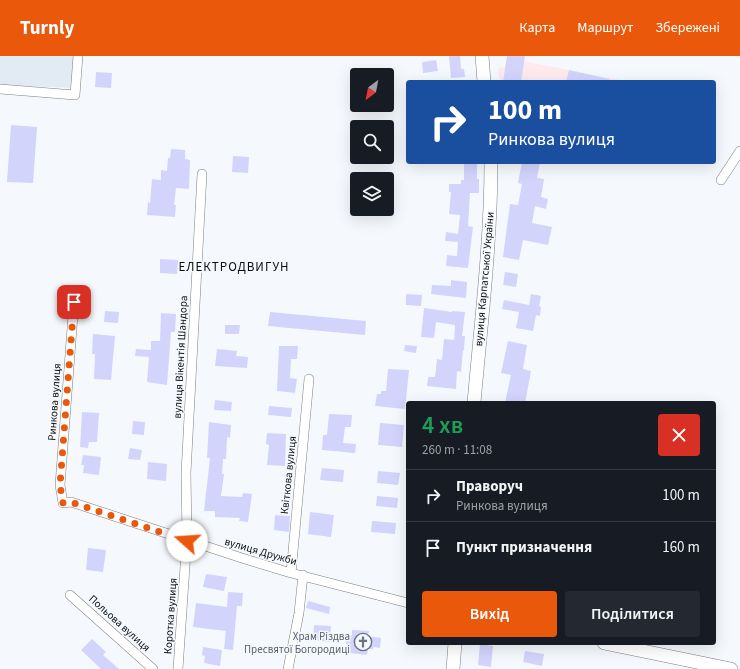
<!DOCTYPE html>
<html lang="uk">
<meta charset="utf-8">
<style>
body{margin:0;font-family:"Source Sans 3",sans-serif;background:#242831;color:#f1f3f6;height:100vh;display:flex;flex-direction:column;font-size:15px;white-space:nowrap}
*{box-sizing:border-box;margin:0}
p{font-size:13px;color:#9ea1a6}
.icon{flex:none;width:22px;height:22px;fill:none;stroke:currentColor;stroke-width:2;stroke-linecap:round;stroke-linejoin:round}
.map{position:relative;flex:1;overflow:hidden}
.side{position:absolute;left:406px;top:345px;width:310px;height:244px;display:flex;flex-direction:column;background:#171b24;border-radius:4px;box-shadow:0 4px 16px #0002}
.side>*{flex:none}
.banner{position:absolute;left:406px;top:24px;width:310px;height:84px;border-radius:4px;box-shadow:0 4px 16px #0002;background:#1a4fa0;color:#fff;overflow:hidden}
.needle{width:26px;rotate:212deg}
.tools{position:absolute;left:350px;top:12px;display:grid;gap:8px}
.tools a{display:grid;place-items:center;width:44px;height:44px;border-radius:4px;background:#171b24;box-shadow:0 4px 16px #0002;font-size:20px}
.pin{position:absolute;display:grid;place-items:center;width:34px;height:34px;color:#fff;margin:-17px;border-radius:8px;box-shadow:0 2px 6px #0006}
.me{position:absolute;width:44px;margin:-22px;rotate:289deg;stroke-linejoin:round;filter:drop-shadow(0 0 3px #0008)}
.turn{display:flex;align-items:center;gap:14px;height:84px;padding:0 16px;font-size:18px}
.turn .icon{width:52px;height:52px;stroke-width:2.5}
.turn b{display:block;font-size:28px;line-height:34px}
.round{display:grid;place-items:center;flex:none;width:42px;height:42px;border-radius:4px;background:#242831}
.head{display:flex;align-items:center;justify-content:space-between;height:68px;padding:0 16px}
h1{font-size:24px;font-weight:600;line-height:30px;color:#1e9e55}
.primary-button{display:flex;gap:8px;margin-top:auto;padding:8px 16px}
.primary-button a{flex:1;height:46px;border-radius:4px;background:#ea580c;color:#fff;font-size:16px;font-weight:600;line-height:46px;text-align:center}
.primary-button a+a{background:#242831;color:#f1f3f6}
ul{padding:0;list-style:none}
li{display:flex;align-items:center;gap:12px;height:52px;padding:0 16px;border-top:1px solid #363941}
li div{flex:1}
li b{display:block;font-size:15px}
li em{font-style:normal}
header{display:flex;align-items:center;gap:24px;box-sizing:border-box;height:56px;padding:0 20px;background:#ea580c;color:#fff}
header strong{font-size:19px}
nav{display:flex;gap:22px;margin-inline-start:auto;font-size:14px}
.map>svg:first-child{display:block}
.commercial{fill:#fee9ec}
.built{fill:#e2ebf4}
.building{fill:#d3d4fc}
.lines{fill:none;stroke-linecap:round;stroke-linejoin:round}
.street-casing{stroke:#7b7f82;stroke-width:10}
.secondary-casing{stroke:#7b7f82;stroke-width:14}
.street{stroke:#fff;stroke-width:9}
.secondary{stroke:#fff;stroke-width:13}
.route{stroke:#ea580c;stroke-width:7;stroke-dasharray:0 12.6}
.labels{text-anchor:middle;stroke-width:3;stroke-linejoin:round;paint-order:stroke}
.street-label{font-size:11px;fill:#0c0d0e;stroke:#f5f9fd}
.worship-label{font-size:11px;fill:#5b616d;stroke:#f5f9fd;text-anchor:end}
.quarter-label{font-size:13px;letter-spacing:1px;fill:#0c0d0e;stroke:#f5f9fd}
</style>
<header>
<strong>Turnly</strong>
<nav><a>Карта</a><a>Маршрут</a><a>Збережені</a></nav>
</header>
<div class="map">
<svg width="740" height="613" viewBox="0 0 740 613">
<rect width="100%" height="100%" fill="#f5f9fd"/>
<path class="commercial" d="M512,3L631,26H500L498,12L512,10Z"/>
<path class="built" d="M0,0H74L72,32L0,29Z"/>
<path class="building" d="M449,0H460L461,13H464L465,21L451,22Z
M507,0H525L521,26H503Z
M436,4L438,15L423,17L422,6Z
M569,14L609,23V26H566Z
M96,16L112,17L111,32L95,31Z
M11,69L37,71L33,127L7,126Z
M171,93L185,94V103L190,104L189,133L176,132L174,149H176L175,161L147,159L148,146L150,147L152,123L161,124V114L167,115L168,102H170Z
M233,100L249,101L248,117L232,116Z
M522,106H540L537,122L544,123L541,141L548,143L546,153L535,150L532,167L552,171L548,189L523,184L519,204L503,201L510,148L518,149L522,128L518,127Z
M464,108H477V123H479V137H470L468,170L473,171L468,212L446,210L447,199L457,200L458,186L445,185L446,176L458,178L460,159L449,158L451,136H449V128H461V124H464Z
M160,203L178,204L177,218L160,217Z
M505,216L518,218L516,231L503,229Z
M451,224L467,226L466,242L431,238L432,229L451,230Z
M406,238L422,239L421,250L406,249Z
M531,238L541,240L539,250L541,251L540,260L536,259L533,275L516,272L519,256L502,253L504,244L529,249Z
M424,252L452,256V255L465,256L462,280H465L464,294H463L461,316L457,315L456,333L427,330L428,321H435L437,303L442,304L444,283L454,284L455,269L436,266L434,282L421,281Z
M105,255L119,256L118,267L104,266Z
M270,256L366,265L365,279L268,270Z
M161,257L176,258L175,276H171L167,329L147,326L149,301L135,300L136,293L151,294V285H160Z
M225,269H240L239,278H225Z
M93,278L115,280L111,324L94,323L95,298H92Z
M508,285L527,289L523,313L531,315L525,347H505L511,319L501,317Z
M405,289L417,290L416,297L404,295Z
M279,290H298L297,303H291L290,322L297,323L295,337L277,335Z
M217,293L237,295L236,300L248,301L247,312L215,310Z
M388,313L409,314L405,353L375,350L377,338H381V335H386Z
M215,344L232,346L231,355L214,354Z
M269,350L292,352L291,361L268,359Z
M82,356L99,357L97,386H89L88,392L80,391Z
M329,358L352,359L351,371H345L343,387L356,388L355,397L322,394L323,379H327Z
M133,365L145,366L144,379L132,378Z
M209,366L231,369L230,382L227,381L226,403H223L222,418H224L221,440L242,441L243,437L252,438L248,466L239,465L240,462L215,461V455H204L210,402H207Z
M380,367L404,369L402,391L378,389Z
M267,377L286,378L285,410L267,409L269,389L266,388Z
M130,392L142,394L140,404L128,403Z
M83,399L101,401L99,419L83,417L84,409H81Z
M148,406L167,408L166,425L147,423Z
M322,412L344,414L343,426L320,424Z
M378,415L400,417L398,429L377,427Z
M377,440L398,442L397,452L376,450Z
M310,456L334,459L331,481L308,478Z
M275,459L290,460L289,476L274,474Z
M372,465L396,467L395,478L371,476Z
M88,492L106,494L103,516L86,514Z
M206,518L227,521L224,535L203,531Z
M228,536L243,537L242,550H237L233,594L224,593L226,575L193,571L196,547L227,551Z
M308,545L330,551L329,558L306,552Z
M314,569L331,570L330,586L313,584Z
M352,574L369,575L368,580L381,582L380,592L373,591V593H368L367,599L349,597L350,592L346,588V585L347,581L352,579Z
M92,583L106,596L103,599L119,613H101L81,594Z
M480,588L493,590L491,611L478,609Z
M203,591L222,594L220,610L204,607L205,600L202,599Z
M525,595L544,598L542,610L523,606Z"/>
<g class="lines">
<defs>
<path id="street" d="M0,33L75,39L78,0
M721,124L740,95
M74,246L60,429L63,447L71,446L245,503L291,517L408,547
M291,517L309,323
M70,539L153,613
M178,613L187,481L186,417L202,118
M288,613L299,557L303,519"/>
<path id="secondary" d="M482,0L484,26
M474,347C481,267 491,186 491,106
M604,587L731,613
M453,613L455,587"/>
</defs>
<use href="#street" class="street-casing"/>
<use href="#secondary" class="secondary-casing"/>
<use href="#street" class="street"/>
<use href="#secondary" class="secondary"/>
</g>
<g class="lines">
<path class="route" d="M74,246L60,429L63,447L71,446L187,485"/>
</g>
<defs>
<symbol id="church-ring" viewBox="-11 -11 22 22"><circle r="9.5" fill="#f5f9fd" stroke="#6b7280" stroke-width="1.5"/><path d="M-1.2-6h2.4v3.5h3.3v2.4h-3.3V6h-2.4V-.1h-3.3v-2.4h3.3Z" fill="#6b7280"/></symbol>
</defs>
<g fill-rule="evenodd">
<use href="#church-ring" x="353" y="576" width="20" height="20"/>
</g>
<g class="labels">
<g class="street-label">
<text transform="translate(484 223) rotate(-85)" y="4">вулиця Карпатської України</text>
<text transform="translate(180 301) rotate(-87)" y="4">вулиця Вікентія Шандора</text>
<text transform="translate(54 346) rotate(-86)" y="4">Ринкова вулиця</text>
<text transform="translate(288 419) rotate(-84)" y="4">Квіткова вулиця</text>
<text transform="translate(261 495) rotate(16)" y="4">вулиця Дружби</text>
<text transform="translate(170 560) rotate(-86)" y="4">Коротка вулиця</text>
<text transform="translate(120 567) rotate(42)" y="4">Польова вулиця</text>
</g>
<g class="worship-label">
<text x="350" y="584">Храм Різдва<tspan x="350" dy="13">Пресвятої Богородиці</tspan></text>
</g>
<g class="quarter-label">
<text x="234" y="215">ЕЛЕКТРОДВИГУН</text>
</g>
</g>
</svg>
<div class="tools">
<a><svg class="needle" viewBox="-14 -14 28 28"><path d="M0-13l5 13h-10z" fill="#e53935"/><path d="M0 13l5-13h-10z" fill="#9ea1a6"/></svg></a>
<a><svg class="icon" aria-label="search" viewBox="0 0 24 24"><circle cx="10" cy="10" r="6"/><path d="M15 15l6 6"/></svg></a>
<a><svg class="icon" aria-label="layers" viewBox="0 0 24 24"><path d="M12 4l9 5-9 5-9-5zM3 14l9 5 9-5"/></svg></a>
</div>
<div class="pin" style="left:74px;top:246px;background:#d93025"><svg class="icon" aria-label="arrive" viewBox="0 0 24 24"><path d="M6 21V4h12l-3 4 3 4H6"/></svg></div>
<svg class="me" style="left:187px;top:485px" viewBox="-20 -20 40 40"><circle r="19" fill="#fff"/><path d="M0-13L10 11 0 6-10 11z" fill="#ea580c"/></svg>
<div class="banner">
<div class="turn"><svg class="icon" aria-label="right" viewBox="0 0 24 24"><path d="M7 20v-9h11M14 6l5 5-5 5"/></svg><div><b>100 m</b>Ринкова вулиця</div></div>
</div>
<section class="side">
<div class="head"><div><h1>4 хв</h1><p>260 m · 11:08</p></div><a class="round" style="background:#d93025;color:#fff"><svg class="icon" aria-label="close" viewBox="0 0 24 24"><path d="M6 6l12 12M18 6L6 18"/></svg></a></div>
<ul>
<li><svg class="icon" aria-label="right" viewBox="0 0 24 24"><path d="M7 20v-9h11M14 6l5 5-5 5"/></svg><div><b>Праворуч</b><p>Ринкова вулиця</p></div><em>100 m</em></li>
<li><svg class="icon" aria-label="arrive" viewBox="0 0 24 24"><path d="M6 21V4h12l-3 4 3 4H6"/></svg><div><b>Пункт призначення</b></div><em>160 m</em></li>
</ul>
<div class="primary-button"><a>Вихід</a><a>Поділитися</a></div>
</section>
</div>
